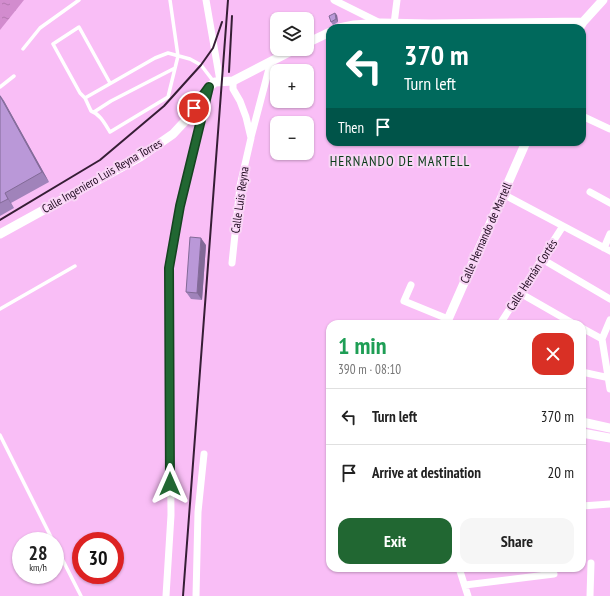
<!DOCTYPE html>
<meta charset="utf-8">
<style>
body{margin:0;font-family:"PT Sans Narrow",sans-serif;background:#f6f6f6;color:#222;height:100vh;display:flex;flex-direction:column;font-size:15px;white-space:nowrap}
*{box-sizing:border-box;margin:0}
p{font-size:13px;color:#767676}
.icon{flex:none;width:22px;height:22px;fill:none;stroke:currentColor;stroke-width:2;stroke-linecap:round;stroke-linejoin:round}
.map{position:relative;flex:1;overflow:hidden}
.details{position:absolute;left:326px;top:320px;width:260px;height:252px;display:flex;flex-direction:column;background:#fff;border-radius:12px;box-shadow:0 1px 3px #0004}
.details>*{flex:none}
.banner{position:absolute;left:326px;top:24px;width:260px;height:122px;border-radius:12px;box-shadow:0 1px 3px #0004;background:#00695c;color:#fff;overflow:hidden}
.buttons{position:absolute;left:270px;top:12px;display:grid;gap:8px}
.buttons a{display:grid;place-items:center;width:44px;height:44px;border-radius:8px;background:#fff;box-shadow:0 1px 3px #0004;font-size:20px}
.speed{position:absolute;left:12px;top:532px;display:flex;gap:8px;font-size:20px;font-weight:700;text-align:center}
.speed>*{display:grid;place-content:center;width:52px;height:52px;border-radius:50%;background:#fff;box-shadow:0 1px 3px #0004;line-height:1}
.speed small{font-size:10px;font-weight:400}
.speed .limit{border:6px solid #d22;background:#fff;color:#111}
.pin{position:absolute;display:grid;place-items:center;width:34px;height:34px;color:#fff;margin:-17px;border:2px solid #fff;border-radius:50%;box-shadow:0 1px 4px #0007}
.me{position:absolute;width:44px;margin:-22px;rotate:0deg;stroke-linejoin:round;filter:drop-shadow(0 0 3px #0008)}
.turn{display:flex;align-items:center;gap:14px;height:84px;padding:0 12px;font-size:18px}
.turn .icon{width:52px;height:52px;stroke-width:2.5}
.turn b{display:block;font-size:28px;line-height:34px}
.then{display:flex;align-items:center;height:38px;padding:0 12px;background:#0003;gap:8px;font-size:15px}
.round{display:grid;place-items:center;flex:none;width:42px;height:42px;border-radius:12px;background:#f6f6f6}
.head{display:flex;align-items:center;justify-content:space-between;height:68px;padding:0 12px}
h1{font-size:24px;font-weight:600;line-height:30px;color:#1e9e55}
.cta{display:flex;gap:8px;margin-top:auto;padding:8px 12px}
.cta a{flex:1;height:46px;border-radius:12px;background:#216732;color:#fff;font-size:16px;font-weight:600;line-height:46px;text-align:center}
.cta a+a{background:#f6f6f6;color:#222}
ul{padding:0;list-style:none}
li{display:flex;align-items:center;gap:12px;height:56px;padding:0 12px;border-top:1px solid #e0e0e0}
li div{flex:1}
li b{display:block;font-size:15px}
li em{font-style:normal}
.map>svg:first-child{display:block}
.water{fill:url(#water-ripples)}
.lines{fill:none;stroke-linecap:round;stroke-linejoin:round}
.service{stroke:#fff;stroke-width:3.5}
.minor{stroke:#fff;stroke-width:7}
.tertiary{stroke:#fff;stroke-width:9}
.rail{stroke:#361d35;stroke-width:2}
.wall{fill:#a083ba}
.shaded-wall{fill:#826a97}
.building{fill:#ba98d8;stroke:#826a97}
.route-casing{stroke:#154320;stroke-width:10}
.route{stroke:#216732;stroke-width:7}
.labels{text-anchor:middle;stroke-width:4;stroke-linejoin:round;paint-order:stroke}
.street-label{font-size:12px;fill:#1d091d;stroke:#f9d5f6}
.quarter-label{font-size:14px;letter-spacing:1px;fill:#093b17;stroke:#f9d5f6}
</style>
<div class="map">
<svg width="610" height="596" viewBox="0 0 610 596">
<defs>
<pattern id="water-ripples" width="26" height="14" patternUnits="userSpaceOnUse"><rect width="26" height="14" fill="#d28cce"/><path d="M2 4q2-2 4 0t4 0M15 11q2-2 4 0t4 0" fill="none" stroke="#b477b0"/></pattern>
</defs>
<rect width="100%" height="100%" fill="#f9bef6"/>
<path class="water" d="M0,0H24L0,30Z"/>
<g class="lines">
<path class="service" d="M23,49L40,28L79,0
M110,83L79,27L53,44L80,93L85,98L91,111C100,114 105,124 110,132L168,97L178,56L170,0
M0,87L14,76
M85,98L155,58L168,53L190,59L201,65L214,82
M94,112L111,101L175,68
M0,309L75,266
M0,435L53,541
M55,545L81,596"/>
<path class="minor" d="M206,0L220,81
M334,0L380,23
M394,24L397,0
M582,116L610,129
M251,137L271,61
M590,192L610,203
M503,194L610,251
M604,248L610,234
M542,259L610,299
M232,263L240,186L251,138L246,117L240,101L233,89V81
M411,285L404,301L448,319
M520,293L574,324
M610,320L602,339L610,389
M500,324L563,226
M582,328L602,339
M582,372L610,378
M582,506L610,504
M459,568L468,596
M465,585L554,574
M166,596L171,515L169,268L180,206L208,91
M196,596L198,512L204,454
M590,596L591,563"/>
<path class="tertiary" d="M580,27L583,22L603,0
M339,28L354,25L381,23L431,24L583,22
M307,43L330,32
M0,234L140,157L173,134L186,120L209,87L215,82L233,81L295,49
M446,324L526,142
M582,422L610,428
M582,433L610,438"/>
<path class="rail" d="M229,72L232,16
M0,220L100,160L164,106L201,65L213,48L222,22
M183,596L228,0"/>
</g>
<path class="wall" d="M337,15L338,22L333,25L331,22Z
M0,95L4,101L49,182L11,203L14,208L0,216Z
M206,245L202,300L191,299L186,292Z"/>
<path class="shaded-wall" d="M335,13L337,15L338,22L336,19Z
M0,95L4,101L49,182L42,172Z
M5,193L14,208L8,199Z
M201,238L206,245L202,300L197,293Z"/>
<path class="building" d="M335,13L336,19L331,22L329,16Z
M0,96L42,172L5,193L8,199L0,203Z
M190,237L201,238L197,293L186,292Z"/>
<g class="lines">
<defs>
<path id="route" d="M170,484L169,268L180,206L209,87L194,108"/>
</defs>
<use href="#route" class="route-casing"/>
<use href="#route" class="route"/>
</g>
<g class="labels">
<g class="street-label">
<text transform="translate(102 176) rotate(-30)" y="4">Calle Ingeniero Luis Reyna Torres</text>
<text transform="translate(240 200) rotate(-82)" y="4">Calle Luis Reyna</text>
<text transform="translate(486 233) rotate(-66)" y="4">Calle Hernando de Martell</text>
<text transform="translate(532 275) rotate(-57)" y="4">Calle Hernán Cortés</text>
</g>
<g class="quarter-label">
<text x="400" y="166">HERNANDO DE MARTELL</text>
</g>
</g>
</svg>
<div class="buttons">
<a><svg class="icon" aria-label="layers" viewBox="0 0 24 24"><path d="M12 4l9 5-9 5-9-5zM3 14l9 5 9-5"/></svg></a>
<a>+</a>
<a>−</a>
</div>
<div class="speed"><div>28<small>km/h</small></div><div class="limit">30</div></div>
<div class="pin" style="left:194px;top:108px;background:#d93025"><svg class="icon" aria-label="arrive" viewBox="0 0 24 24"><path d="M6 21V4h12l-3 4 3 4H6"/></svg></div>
<svg class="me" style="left:170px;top:484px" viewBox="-20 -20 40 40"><path d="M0-17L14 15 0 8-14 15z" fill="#216732" stroke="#fff" stroke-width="4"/></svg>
<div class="banner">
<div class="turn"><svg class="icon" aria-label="left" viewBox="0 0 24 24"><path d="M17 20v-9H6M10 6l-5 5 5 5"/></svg><div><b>370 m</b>Turn left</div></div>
<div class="then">Then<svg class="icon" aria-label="arrive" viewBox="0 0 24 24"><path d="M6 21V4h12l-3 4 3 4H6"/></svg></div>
</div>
<section class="details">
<div class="head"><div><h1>1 min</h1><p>390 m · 08:10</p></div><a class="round" style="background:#d93025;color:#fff"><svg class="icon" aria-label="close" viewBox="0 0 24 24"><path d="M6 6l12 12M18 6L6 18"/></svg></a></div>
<ul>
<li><svg class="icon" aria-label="left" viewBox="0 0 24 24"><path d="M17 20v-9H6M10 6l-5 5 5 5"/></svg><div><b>Turn left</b></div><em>370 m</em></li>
<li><svg class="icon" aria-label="arrive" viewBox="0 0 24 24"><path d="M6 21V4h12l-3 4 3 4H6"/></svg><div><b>Arrive at destination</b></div><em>20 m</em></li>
</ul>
<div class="cta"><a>Exit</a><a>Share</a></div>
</section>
</div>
